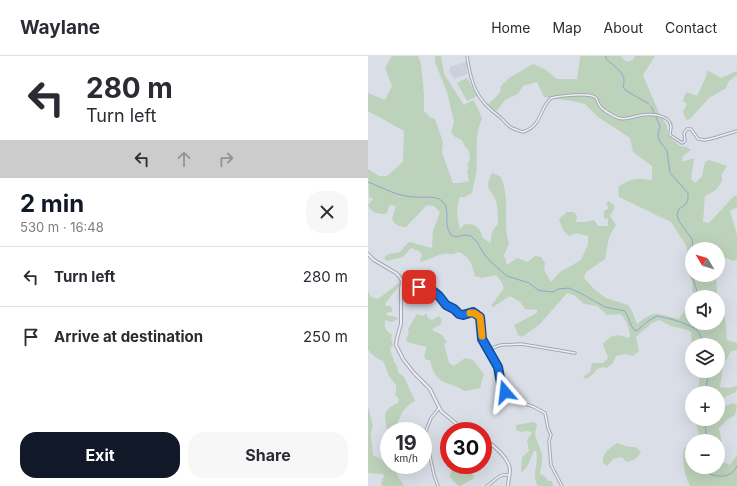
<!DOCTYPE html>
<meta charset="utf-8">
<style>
body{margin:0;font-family:Inter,sans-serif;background:#f7f7f7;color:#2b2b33;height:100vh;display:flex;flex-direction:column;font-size:15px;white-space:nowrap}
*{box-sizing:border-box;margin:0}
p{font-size:13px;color:#7c7c81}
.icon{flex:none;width:22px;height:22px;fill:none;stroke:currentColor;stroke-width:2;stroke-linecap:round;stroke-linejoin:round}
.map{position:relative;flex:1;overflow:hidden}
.side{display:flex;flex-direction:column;background:#fff;width:368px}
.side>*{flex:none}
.hud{background:#fff;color:#2b2b33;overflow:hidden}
.needle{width:26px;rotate:308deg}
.tools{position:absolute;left:317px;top:186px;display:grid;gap:8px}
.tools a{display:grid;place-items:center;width:40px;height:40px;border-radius:50%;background:#fff;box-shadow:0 4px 16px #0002;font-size:20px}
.speed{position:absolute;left:12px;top:366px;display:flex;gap:8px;font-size:20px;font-weight:700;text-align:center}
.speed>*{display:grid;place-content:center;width:52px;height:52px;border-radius:50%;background:#fff;box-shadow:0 4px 16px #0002;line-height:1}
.speed small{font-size:10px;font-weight:400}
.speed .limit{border:6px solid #d22;background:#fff;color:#111}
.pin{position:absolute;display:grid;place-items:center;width:34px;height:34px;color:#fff;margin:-17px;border-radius:8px;box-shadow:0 2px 6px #0006}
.me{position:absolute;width:44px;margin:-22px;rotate:343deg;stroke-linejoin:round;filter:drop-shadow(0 0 3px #0008)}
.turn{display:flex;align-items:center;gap:14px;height:84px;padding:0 20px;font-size:18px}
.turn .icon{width:52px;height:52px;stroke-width:2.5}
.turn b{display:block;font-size:28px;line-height:34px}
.lanes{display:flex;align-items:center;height:38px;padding:0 20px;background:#0003;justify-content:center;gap:20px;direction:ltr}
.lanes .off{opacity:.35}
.round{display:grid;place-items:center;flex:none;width:42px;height:42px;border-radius:16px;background:#f7f7f7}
.headline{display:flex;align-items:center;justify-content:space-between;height:68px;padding:0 20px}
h1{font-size:24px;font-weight:700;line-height:30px;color:#111827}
.action{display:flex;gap:8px;margin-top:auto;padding:8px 20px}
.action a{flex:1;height:46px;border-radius:16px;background:#111827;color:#fff;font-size:16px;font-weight:700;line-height:46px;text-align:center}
.action a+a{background:#f7f7f7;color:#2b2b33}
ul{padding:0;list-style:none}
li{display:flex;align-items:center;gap:12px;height:60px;padding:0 20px;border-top:1px solid #e1e1e2}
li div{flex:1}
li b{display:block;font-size:15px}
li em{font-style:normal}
header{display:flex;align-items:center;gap:24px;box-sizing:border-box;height:56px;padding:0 20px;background:#fff;border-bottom:1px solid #e1e1e2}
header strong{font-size:19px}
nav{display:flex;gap:22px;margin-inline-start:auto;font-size:14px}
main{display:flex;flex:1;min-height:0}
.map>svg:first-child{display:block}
.built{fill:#ccd0dc}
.green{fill:#bdd2bb}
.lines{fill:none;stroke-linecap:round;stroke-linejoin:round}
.stream{stroke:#91a5cc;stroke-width:1}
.minor-casing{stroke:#a3a8b4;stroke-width:3.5}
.tertiary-casing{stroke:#a3a8b4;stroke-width:4}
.minor{stroke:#edeff5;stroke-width:1.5}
.tertiary{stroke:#edeff5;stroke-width:2}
.route-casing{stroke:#114b97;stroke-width:10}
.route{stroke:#1a73e8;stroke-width:7}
.slow{stroke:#f59e0b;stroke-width:7}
</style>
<header>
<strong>Waylane</strong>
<nav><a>Home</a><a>Map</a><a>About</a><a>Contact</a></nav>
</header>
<main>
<section class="side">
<div class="hud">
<div class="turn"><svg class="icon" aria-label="left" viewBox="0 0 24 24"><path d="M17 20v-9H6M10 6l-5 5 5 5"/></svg><div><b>280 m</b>Turn left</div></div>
<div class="lanes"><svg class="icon" aria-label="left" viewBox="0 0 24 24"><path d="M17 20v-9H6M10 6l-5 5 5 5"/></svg><svg class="icon off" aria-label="ahead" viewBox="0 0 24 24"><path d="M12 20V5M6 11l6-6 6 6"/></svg><svg class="icon off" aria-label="right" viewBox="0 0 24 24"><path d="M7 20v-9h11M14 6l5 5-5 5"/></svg></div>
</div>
<div class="headline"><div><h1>2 min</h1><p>530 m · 16:48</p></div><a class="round"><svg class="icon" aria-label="close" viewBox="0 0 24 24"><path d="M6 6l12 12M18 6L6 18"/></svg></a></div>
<ul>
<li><svg class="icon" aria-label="left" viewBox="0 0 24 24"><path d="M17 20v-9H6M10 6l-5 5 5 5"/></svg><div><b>Turn left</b></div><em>280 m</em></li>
<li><svg class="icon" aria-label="arrive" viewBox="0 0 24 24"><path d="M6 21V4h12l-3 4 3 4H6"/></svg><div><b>Arrive at destination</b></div><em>250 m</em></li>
</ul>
<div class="action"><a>Exit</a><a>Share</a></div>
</section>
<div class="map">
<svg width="369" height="430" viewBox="0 0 369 430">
<rect width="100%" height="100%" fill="#dadee7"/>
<path class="built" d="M98,6L100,9L98,14L100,18L86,23L81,15L82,11Z"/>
<path class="green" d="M24,0H50L53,8L56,39V55L62,61L67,63L75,86L74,96L85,127H92L101,125L99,115L101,111L99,110L102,103L101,95L97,91L94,84L87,81L83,76L86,66L79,36L67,6V0H73L76,18L96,49L105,44L110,52L114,63C106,80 110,100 108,118C107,124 105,131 104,137L97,141H92C88,151 89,163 92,173L97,168C109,168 111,171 115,182L123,187C123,179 124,174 130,168C130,161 130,146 126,140C125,138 123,137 122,135C118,129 121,123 124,117L133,121C143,146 134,166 141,188L136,199L139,209L149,202L160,206L167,200L173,201L177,207L176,214L183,226L192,216L213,204L220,188V180L208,177L201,180L195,174L191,163L199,156H206L209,160L208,166H218L226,164L230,170H240V163L236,162V155L240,153V150L238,148L240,145L246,149V153L242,160L248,169L241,181L237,203L218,216L216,222L227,234L238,242L260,249L264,255L269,268C287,253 289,258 311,263L324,243V267H350V260H357L359,284L369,287V294L363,295L355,310L352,331L361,332L369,330L368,336L352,343L350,347V337H329L333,315H350V289H324L323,276L320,274L303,270L291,264L284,267L268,281L271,295L265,300L256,298L248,300L245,307L239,312C227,308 228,320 217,323L215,321L222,316L224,307H235L240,302L235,288C242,279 250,277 260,282L262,281C262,273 258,263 252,258L239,259L229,250L216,248L206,239L199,237L172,268L154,281L150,279L146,269L169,257V254L157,253L152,246L142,240L125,251L123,250L136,232L133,225L128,219L114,222L107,220C104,208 102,201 91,196C81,200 82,197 75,198C69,199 60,204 52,206L54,199L51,195L43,192L35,201L18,205L16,202C21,195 26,199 32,196C36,193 35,190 42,186L64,192L65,175L72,156L66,150L59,149L38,171C31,171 27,169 24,163L28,150L22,149L18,158C10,158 3,157 0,149L5,143L1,141L0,113L11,120H19L35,106L36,75L0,55V37L17,44L24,30L17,12Z
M213,0H253L258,6L265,4L267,0H287L275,19L291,57L299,70L300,80L312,90L318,91L323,94L315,100L314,106L326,102L323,123L327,127L334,120L337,106L341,104L359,110L354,118V125L348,134L337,140L335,166L341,167L364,142L369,139V151L362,155L369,179V203L366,205L352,200L350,209V193H324V219H348L349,238L347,241H325L324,226L319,214V191L303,166L251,141L250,131C265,121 267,122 284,124V110L265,96L262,82L230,61L217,48L204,45L176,41L169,26L155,30L150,38L137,44L129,55L123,53L120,48L126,43L133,35L132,31L141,22L165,8L178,14L189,23H209L212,2Z
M339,14L353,22L369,15V19L361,25L358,32L341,42L322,63L319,64L317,62L315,56L319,48L315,45L318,36L329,40L338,21Z
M99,22L109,40L99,45L89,27Z
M31,227H33L17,248L18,250H22L24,252V256H20L18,259L28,261L30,263L23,266L17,264C16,272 18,275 24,279L23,283L25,289L22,293L26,305L29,310L30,316L36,321L47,345C31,355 34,361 25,375L19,373C16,359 15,353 30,347L31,343L27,339L28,335V329L21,320L15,305L7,301L0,294V235L3,241L10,243Z
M58,257L60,262L64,264L71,260L74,264L72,269L66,272L64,274L74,279L79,286L76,288L81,307L86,310L97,302L105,304L116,318L112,332L97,335C79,324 68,331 62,304H58L56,300L59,291L39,286L38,282L41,278L40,273L49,258L55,260Z
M366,347L369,350L367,359L360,363L351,372L354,387L350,396V385H326L331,379L327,363H350V356L357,350Z
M0,350L5,370L3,377L5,399L16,405L21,404V409H31L28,417L36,430H14L13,427L16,420L15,418L0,417Z
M165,366L169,368L167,379L174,398V407L172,418L178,421L180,425H184L185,430H170C162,418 172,407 168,395H166L159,411L153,417L154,401L161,395L159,384L164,376L159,375L154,376L148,374V369Z
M249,387L261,391H268L273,396C269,402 266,405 258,406L254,401L245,403L239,410L235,407C234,397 242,392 249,387Z
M324,387V411H350V404L362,409L369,399V430H322C316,418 314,405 316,392Z
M84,409H99L100,417L106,419L105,423L92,430H90L82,421Z"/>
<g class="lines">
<path class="stream" d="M238,0V3C246,10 260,18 255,30L257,34L281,48
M283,50L292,70L290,79L291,84L299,95L302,117L320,137V143L318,148L311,153L309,159L311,165L324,183L325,193
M0,126C15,132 31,141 47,141C55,142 68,139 74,145C84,154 74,167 83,179L88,181L97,179L103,180L109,186L116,198L123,206L139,220L161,227L170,234L175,235L185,236L190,233L201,232L214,238L237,251L257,255C261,261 262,270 267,275L270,274L280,265L289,260C300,262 325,268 331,277C333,280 334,285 335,289
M324,210C322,221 329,230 330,241
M324,253L323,255L324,264
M325,267L326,272
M337,337L341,315
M336,385L338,377L337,363
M331,411C341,421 362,426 369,410"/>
<defs>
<path id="minor" d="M99,0C103,28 108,44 132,61C135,63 137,67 141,70C144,73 150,74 155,76C174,70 171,53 183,42C191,40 223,36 228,42C230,44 230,48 232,50C235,55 244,59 250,62C259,65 265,60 274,59C283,58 301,58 303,70C303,73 302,76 302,79L314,87L317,85L316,77L319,73H323L330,83L337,84L346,82L369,75
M34,227L61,234L71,240L78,249L86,253L91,258L95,259L105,256L112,261L114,283L130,311L133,327L137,336L144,343L166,351L177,357L180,372L183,379L181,385L183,409L194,430
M121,293L133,289L153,288L207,297
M55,398L62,397
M70,430L66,419L57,377L63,362L71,352
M119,430C127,425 131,417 141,419"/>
<path id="tertiary" d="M0,198L6,204L28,217L31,220L34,225L33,233V268L29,282L28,289L35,303L46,317L62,333L73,355L97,375
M115,382C125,389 141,401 142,414C142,419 140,425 140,430"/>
</defs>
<use href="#minor" class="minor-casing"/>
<use href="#tertiary" class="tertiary-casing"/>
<use href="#minor" class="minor"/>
<use href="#tertiary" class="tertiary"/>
</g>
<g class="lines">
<defs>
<path id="route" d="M51,231L66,236L71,240L78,249L86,253L91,258L95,259L105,256L112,261L114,283L130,311L133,327L137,336"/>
</defs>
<use href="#route" class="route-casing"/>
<use href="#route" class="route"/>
<path class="slow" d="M102,257H106L112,261L114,280"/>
</g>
</svg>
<div class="tools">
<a><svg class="needle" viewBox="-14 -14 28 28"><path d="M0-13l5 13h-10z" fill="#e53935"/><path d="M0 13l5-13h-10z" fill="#7c7c81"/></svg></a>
<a><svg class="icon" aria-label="sound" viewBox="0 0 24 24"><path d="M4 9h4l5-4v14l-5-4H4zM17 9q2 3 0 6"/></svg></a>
<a><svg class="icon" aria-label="layers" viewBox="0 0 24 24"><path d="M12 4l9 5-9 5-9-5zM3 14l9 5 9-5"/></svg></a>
<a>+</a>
<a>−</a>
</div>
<div class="speed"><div>19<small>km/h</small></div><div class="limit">30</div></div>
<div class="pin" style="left:51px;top:231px;background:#d93025"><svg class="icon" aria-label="arrive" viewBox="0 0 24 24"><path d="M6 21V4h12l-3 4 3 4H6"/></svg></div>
<svg class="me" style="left:137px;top:336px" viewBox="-20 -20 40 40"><path d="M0-17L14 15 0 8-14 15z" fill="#1a73e8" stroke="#fff" stroke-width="4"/></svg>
</div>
</main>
